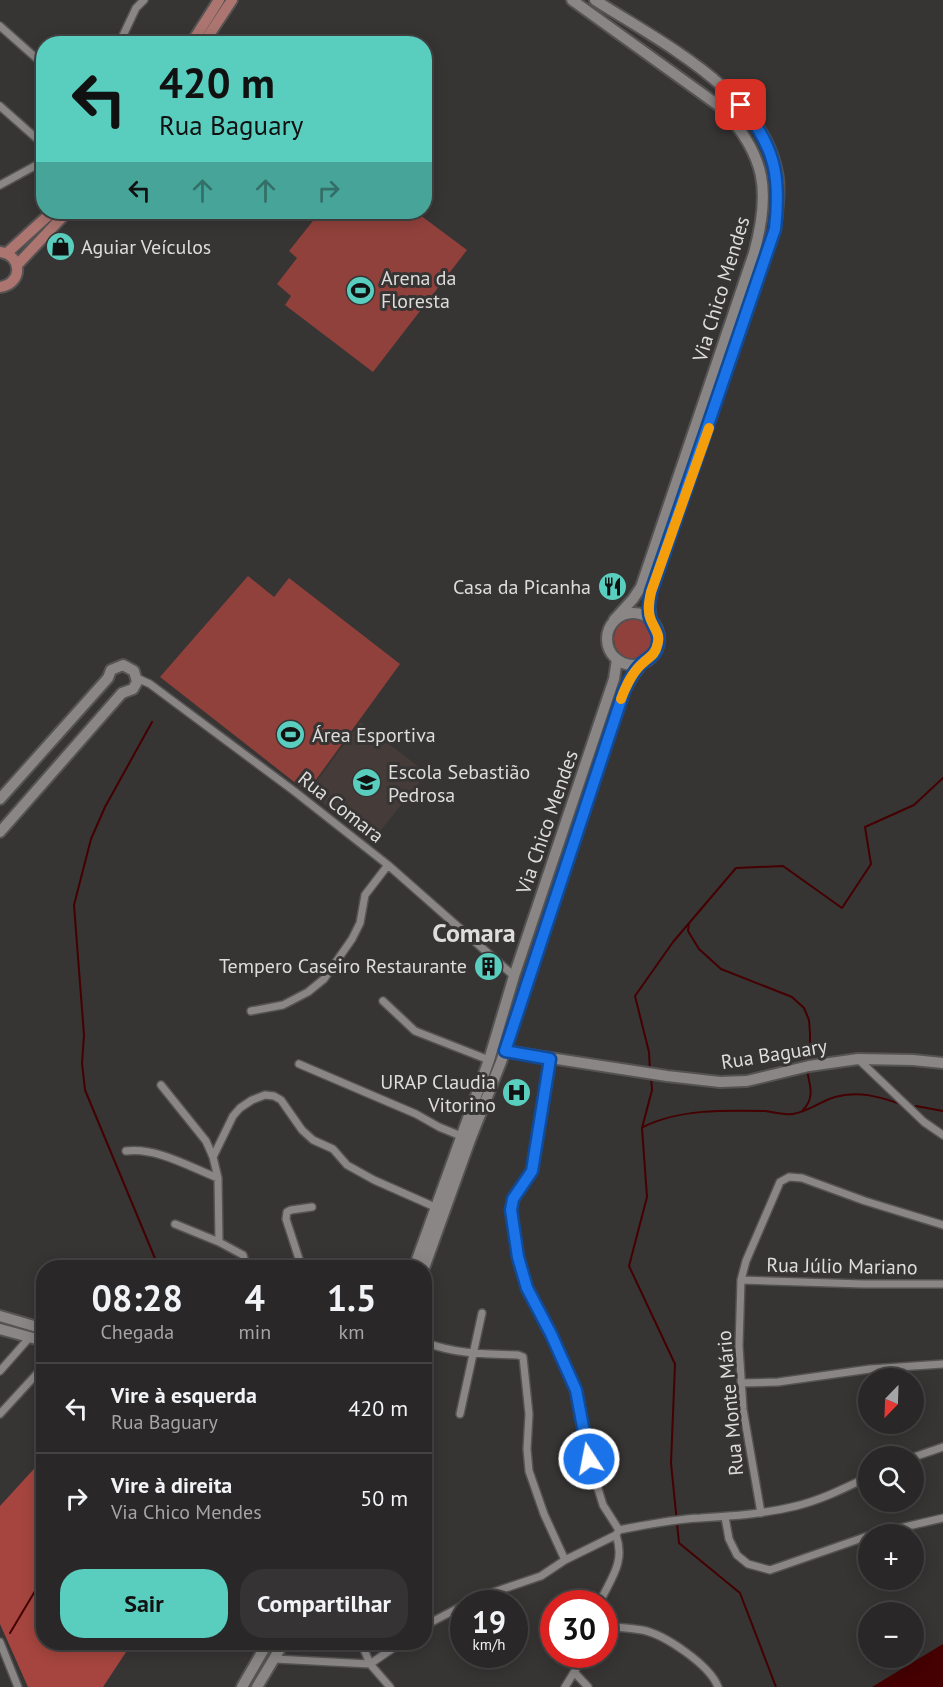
<!DOCTYPE html>
<html lang="pt">
<meta charset="utf-8">
<style>
body{margin:0;font-family:"PT Sans",sans-serif;background:#353333;color:#f1f3f6;height:100vh;display:flex;flex-direction:column;font-size:22px;white-space:nowrap}
*{box-sizing:border-box;margin:0}
p{font-size:20px;color:#a5a5a7}
.icon{flex:none;width:33px;height:33px;fill:none;stroke:currentColor;stroke-width:2;stroke-linecap:round;stroke-linejoin:round}
.map{position:relative;flex:1;overflow:hidden}
.details{position:absolute;left:36px;top:1260px;width:396px;height:390px;display:flex;flex-direction:column;background:#292727;border-radius:24px;box-shadow:0 3px 15px #0003,0 0 0 2px #454444}
.details>*{flex:none}
.guide{position:absolute;left:36px;top:36px;width:396px;height:183px;border-radius:24px;box-shadow:0 3px 15px #0003,0 0 0 2px #454444;background:#59cebe;color:#111;overflow:hidden}
.needle{width:39px;rotate:203deg}
.controls{position:absolute;left:858px;top:1368px;display:grid;gap:12px}
.controls a{display:grid;place-items:center;width:66px;height:66px;border-radius:50%;background:#292727;box-shadow:0 3px 15px #0003,0 0 0 2px #454444;font-size:30px}
.speed{position:absolute;left:450px;top:1590px;display:flex;gap:12px;font-size:30px;font-weight:700;text-align:center}
.speed>*{display:grid;place-content:center;width:78px;height:78px;border-radius:50%;background:#292727;box-shadow:0 3px 15px #0003,0 0 0 2px #454444;line-height:1}
.speed small{font-size:15px;font-weight:400}
.speed .limit{border:9px solid #d22;background:#fff;color:#111}
.pin{position:absolute;display:grid;place-items:center;width:51px;height:51px;color:#fff;margin:-26px;border-radius:12px;box-shadow:0 3px 9px #0006}
.me{position:absolute;width:66px;margin:-33px;rotate:349deg;stroke-linejoin:round;filter:drop-shadow(0 0 4px #0008)}
.turn{display:flex;align-items:center;gap:21px;height:126px;padding:0 24px;font-size:27px}
.turn .icon{width:78px;height:78px;stroke-width:2.5}
.turn b{display:block;font-size:42px;line-height:51px}
.lanes{display:flex;align-items:center;height:57px;padding:0 24px;background:#0003;justify-content:center;gap:30px;direction:ltr}
.lanes .off{opacity:.35}
.eta{display:flex;justify-content:space-evenly;align-items:center;height:102px;text-align:center}
.eta b{font-size:36px;font-weight:600;line-height:42px}
.cta{display:flex;gap:12px;margin-top:auto;padding:12px 24px}
.cta a{flex:1;height:69px;border-radius:24px;background:#59cebe;color:#111;font-size:24px;font-weight:600;line-height:69px;text-align:center}
.cta a+a{background:#353333;color:#f1f3f6}
ul{padding:0;list-style:none}
li{display:flex;align-items:center;gap:18px;height:90px;padding:0 24px;border-top:2px solid #454444}
li div{flex:1}
li b{display:block;font-size:22px}
li em{font-style:normal}
.map>svg:first-child{display:block}
.built{fill:#453b39}
.green{fill:#91413c}
.forest{fill:#a6453f}
.water{fill:#450002}
.lines{fill:none;stroke-linecap:round;stroke-linejoin:round}
.stream{stroke:#450002;stroke-width:2}
.street-casing{stroke:#545252;stroke-width:10}
.secondary-casing{stroke:#545252;stroke-width:14}
.primary-casing{stroke:#545252;stroke-width:14}
.street{stroke:#898685;stroke-width:7}
.secondary{stroke:#898685;stroke-width:10}
.primary{stroke:#ac7570;stroke-width:10}
.route-casing{stroke:#114b97;stroke-width:15}
.route{stroke:#1a73e8;stroke-width:10}
.slow{stroke:#f59e0b;stroke-width:10}
.labels{text-anchor:middle;stroke-width:6;stroke-linejoin:round;paint-order:stroke}
.poi-label{font-size:20px;fill:#dedddc;stroke:#373434;text-anchor:start}
.street-label{font-size:20px;fill:#dedddc;stroke:#373434}
.district-label{font-size:26px;font-weight:bold;fill:#dedddc;stroke:#373434}
</style>
<div class="map">
<svg width="943" height="1687" viewBox="0 0 943 1687">
<rect width="100%" height="100%" fill="#373434"/>
<path class="built" d="M360,722L427,773L372,841L309,792Z"/>
<path class="green" d="M320,212H416L467,250L373,372L285,305L291,296L277,284L297,258L289,251Z
M248,576L274,597L289,578L400,664L307,792L160,677Z
M614 639a21 21 0 1 1 42 0a21 21 0 1 1-42 0Z"/>
<path class="forest" d="M43,1459L44,1642L132,1643L103,1687H28L0,1624V1506Z"/>
<path class="water" d="M943,1644V1687H872Z"/>
<g class="lines">
<path class="stream" d="M152,722L105,807L91,839L74,905L84,1035L82,1063L85,1090L159,1268
M689,923L688,931L699,949L721,969L792,997L804,1008L809,1020L810,1033V1044L806,1058
M650,1071L649,1052L635,996L673,942L736,868L783,866L842,908L871,864L865,827L914,805L943,778
M651,1077L652,1090L642,1128L647,1197L629,1266L675,1364L671,1463L679,1543L740,1593L776,1687
M916,1106L943,1111
M803,1110C815,1098 810,1085 807,1071
M643,1127C679,1109 725,1110 765,1111C774,1112 784,1115 793,1114C808,1112 821,1101 835,1097C858,1090 881,1097 903,1105
M10,1633L44,1576"/>
<defs>
<path id="street" d="M0,26L44,65
M119,44L136,8L144,0
M0,106L44,145
M0,185L44,161
M137,678L150,684L294,791L388,865L514,976
M383,1001L415,1031L489,1060
M251,1011L283,1005L308,992L324,979L352,939L360,923L365,895L388,865
M550,1059L532,1171L513,1199L511,1210L515,1238L527,1288L551,1334L576,1390L589,1459L603,1505L619,1530L616,1535C626,1563 610,1579 599,1604
M858,1059L924,1122L943,1135
M299,1064L416,1114L439,1127L461,1136
M161,1085L206,1141L213,1157
M126,1151C156,1147 190,1167 218,1178
M175,1224L219,1242
M241,1268L244,1258L243,1255L219,1242L218,1178L213,1157L233,1116L240,1108L252,1100L265,1095L274,1096L281,1100L302,1130L313,1140L333,1149L347,1165L374,1180L435,1207
M302,1268L286,1219L287,1212L291,1210L312,1207
M741,1280L863,1284H943
M424,1342C455,1354 485,1354 518,1355L523,1357L529,1414L527,1449L529,1471L544,1514L565,1560
M0,1371L30,1337
M741,1383L778,1382L870,1369L943,1364
M0,1414L44,1366
M460,1414L482,1313
M914,1457L943,1447
M761,1513L743,1409L739,1346L741,1280L746,1261L780,1182L789,1177L802,1178L865,1201L943,1225
M725,1517L729,1539L737,1555L748,1564L770,1570L868,1536
M619,1530C645,1525 673,1519 700,1518C733,1516 764,1514 796,1506C821,1500 845,1488 868,1477
M874,1534L943,1518
M466,1604L491,1593L541,1576L565,1560L616,1535
M424,1626L464,1605
M604,1627C617,1627 630,1628 642,1630C664,1634 710,1665 718,1687
M0,1642L18,1687
M361,1642L370,1664L390,1687
M275,1659L370,1664L402,1642
M575,1673L588,1687
M565,1687L585,1654"/>
<path id="secondary" d="M572,0L722,108C766,156 771,191 754,253L641,587L633,599L614,620
M595,0C660,42 767,94 778,179C780,195 777,213 775,229L651,592L649,605L651,620
M607 639a26 26 0 1 1 52 0a26 26 0 1 1-52 0Z
M0,799L108,678L111,670L123,665L134,671L137,682L133,689L122,693L0,832
M505,1051L667,1076L720,1082L747,1081L809,1066L858,1059L913,1060L943,1063
M414,1268L489,1060L514,976L614,679L617,659
M424,1268L470,1140L501,1062L624,691L632,677L642,663
M0,1316L44,1329
M0,1329L44,1341
M242,1687L268,1642
M257,1687L284,1642"/>
<path id="primary" d="M191,44L219,0
M203,44L232,0
M7,253L52,212
M17,265L67,212
M0,287C23,284 23,255 0,252"/>
</defs>
<use href="#street" class="street-casing"/>
<use href="#secondary" class="secondary-casing"/>
<use href="#primary" class="primary-casing"/>
<use href="#street" class="street"/>
<use href="#secondary" class="secondary"/>
<use href="#primary" class="primary"/>
</g>
<g class="lines">
<defs>
<path id="route" d="M589,1459L576,1390L551,1334L527,1288L518,1257L511,1210L513,1199L532,1171L550,1059L505,1051L624,691C628,682 634,671 642,663C648,658 655,656 657,647C661,635 655,630 651,620C647,612 649,601 651,592L775,229C781,176 775,147 741,105"/>
</defs>
<use href="#route" class="route-casing"/>
<use href="#route" class="route"/>
<path class="slow" d="M621,699C626,686 632,672 643,663C649,657 655,655 657,646C661,634 655,630 651,620C647,611 649,601 651,592L709,428"/>
</g>
<defs>
<symbol id="shop-disc" viewBox="-11 -11 22 22"><circle r="9.5" fill="#59cebe" stroke="#373434"/><path d="M-5-2.5h2.3a2.7 3.5 0 0 1 5.4 0H5L5.5 6h-11ZM-1.5-2.5h3a1.5 2.3 0 0 0-3 0Z" fill="#111"/></symbol>
<symbol id="stadium-disc" viewBox="-11 -11 22 22"><circle r="9.5" fill="#59cebe" stroke="#373434"/><path d="M0-5a6.5 5 0 1 0 0 10a6.5 5 0 1 0 0-10ZM-3.5-1.8h7v3.6h-7Z" fill="#111"/></symbol>
<symbol id="restaurant-disc" viewBox="-11 -11 22 22"><circle r="9.5" fill="#59cebe" stroke="#373434"/><path d="M-5-6h1v4h1v-4h1v4h1v-4h1v5L-1.5 .5V6h-2V.5L-5-1ZM5-6V6H3V1.5H1.5Q1.5-4 5-6Z" fill="#111"/></symbol>
<symbol id="school-disc" viewBox="-11 -11 22 22"><circle r="9.5" fill="#59cebe" stroke="#373434"/><path d="M0-5L7-2L0 1L-7-2ZM-4 1L0 2.5L4 1V4Q0 6-4 4Z" fill="#111"/></symbol>
<symbol id="building-disc" viewBox="-11 -11 22 22"><circle r="9.5" fill="#59cebe" stroke="#373434"/><path d="M-4-6H4V6H1V3H-1V6H-4ZM-2.5-4.3h1.7v1.8h-1.7ZM.8-4.3h1.7v1.8H.8ZM-2.5-1h1.7V.8h-1.7ZM.8-1h1.7V.8H.8Z" fill="#111"/></symbol>
<symbol id="hospital-disc" viewBox="-11 -11 22 22"><circle r="9.5" fill="#59cebe" stroke="#373434"/><path d="M-5-5h3v3.5h4V-5h3V5h-3V1.5h-4V5h-3Z" fill="#111"/></symbol>
</defs>
<g fill-rule="evenodd">
<use href="#shop-disc" x="44" y="230" width="33" height="33"/>
<use href="#stadium-disc" x="344" y="274" width="33" height="33"/>
<use href="#restaurant-disc" x="596" y="570" width="33" height="33"/>
<use href="#stadium-disc" x="274" y="718" width="33" height="33"/>
<use href="#school-disc" x="350" y="766" width="33" height="33"/>
<use href="#building-disc" x="472" y="950" width="33" height="33"/>
<use href="#hospital-disc" x="500" y="1076" width="33" height="33"/>
</g>
<g class="labels">
<g class="poi-label">
<text x="81" y="254">Aguiar Veículos</text>
<text x="381" y="285">Arena da<tspan x="381" dy="23">Floresta</tspan></text>
<text x="591" y="594" text-anchor="end">Casa da Picanha</text>
<text x="312" y="742">Área Esportiva</text>
<text x="388" y="779">Escola Sebastião<tspan x="388" dy="23">Pedrosa</tspan></text>
<text x="467" y="973" text-anchor="end">Tempero Caseiro Restaurante</text>
<text x="496" y="1089" text-anchor="end">URAP Claudia<tspan x="496" dy="23">Vitorino</tspan></text>
</g>
<g class="street-label">
<text transform="translate(721 289) rotate(-73)" y="7">Via Chico Mendes</text>
<text transform="translate(341 807) rotate(38)" y="7">Rua Comara</text>
<text transform="translate(547 822) rotate(-71)" y="7">Via Chico Mendes</text>
<text transform="translate(774 1054) rotate(-9)" y="7">Rua Baguary</text>
<text transform="translate(842 1266) rotate(1)" y="7">Rua Júlio Mariano</text>
<text transform="translate(730 1403) rotate(-95)" y="7">Rua Monte Mário</text>
</g>
<g class="district-label">
<text x="474" y="942">Comara</text>
</g>
</g>
</svg>
<div class="controls">
<a><svg class="needle" viewBox="-14 -14 28 28"><path d="M0-13l5 13h-10z" fill="#e53935"/><path d="M0 13l5-13h-10z" fill="#a5a5a7"/></svg></a>
<a><svg class="icon" aria-label="search" viewBox="0 0 24 24"><circle cx="10" cy="10" r="6"/><path d="M15 15l6 6"/></svg></a>
<a>+</a>
<a>−</a>
</div>
<div class="speed"><div>19<small>km/h</small></div><div class="limit">30</div></div>
<div class="pin" style="left:741px;top:105px;background:#d93025"><svg class="icon" aria-label="arrive" viewBox="0 0 24 24"><path d="M6 21V4h12l-3 4 3 4H6"/></svg></div>
<svg class="me" style="left:589px;top:1459px" viewBox="-20 -20 40 40"><circle r="17" fill="#1a73e8" stroke="#fff" stroke-width="3"/><path d="M0-11L8 9 0 5-8 9z" fill="#fff"/></svg>
<div class="guide">
<div class="turn"><svg class="icon" aria-label="left" viewBox="0 0 24 24"><path d="M17 20v-9H6M10 6l-5 5 5 5"/></svg><div><b>420 m</b>Rua Baguary</div></div>
<div class="lanes"><svg class="icon" aria-label="left" viewBox="0 0 24 24"><path d="M17 20v-9H6M10 6l-5 5 5 5"/></svg><svg class="icon off" aria-label="ahead" viewBox="0 0 24 24"><path d="M12 20V5M6 11l6-6 6 6"/></svg><svg class="icon off" aria-label="ahead" viewBox="0 0 24 24"><path d="M12 20V5M6 11l6-6 6 6"/></svg><svg class="icon off" aria-label="right" viewBox="0 0 24 24"><path d="M7 20v-9h11M14 6l5 5-5 5"/></svg></div>
</div>
<section class="details">
<div class="eta">
<div><b>08:28</b><p>Chegada</p></div>
<div><b>4</b><p>min</p></div>
<div><b>1.5</b><p>km</p></div>
</div>
<ul>
<li><svg class="icon" aria-label="left" viewBox="0 0 24 24"><path d="M17 20v-9H6M10 6l-5 5 5 5"/></svg><div><b>Vire à esquerda</b><p>Rua Baguary</p></div><em>420 m</em></li>
<li><svg class="icon" aria-label="right" viewBox="0 0 24 24"><path d="M7 20v-9h11M14 6l5 5-5 5"/></svg><div><b>Vire à direita</b><p>Via Chico Mendes</p></div><em>50 m</em></li>
</ul>
<div class="cta"><a>Sair</a><a>Compartilhar</a></div>
</section>
</div>
